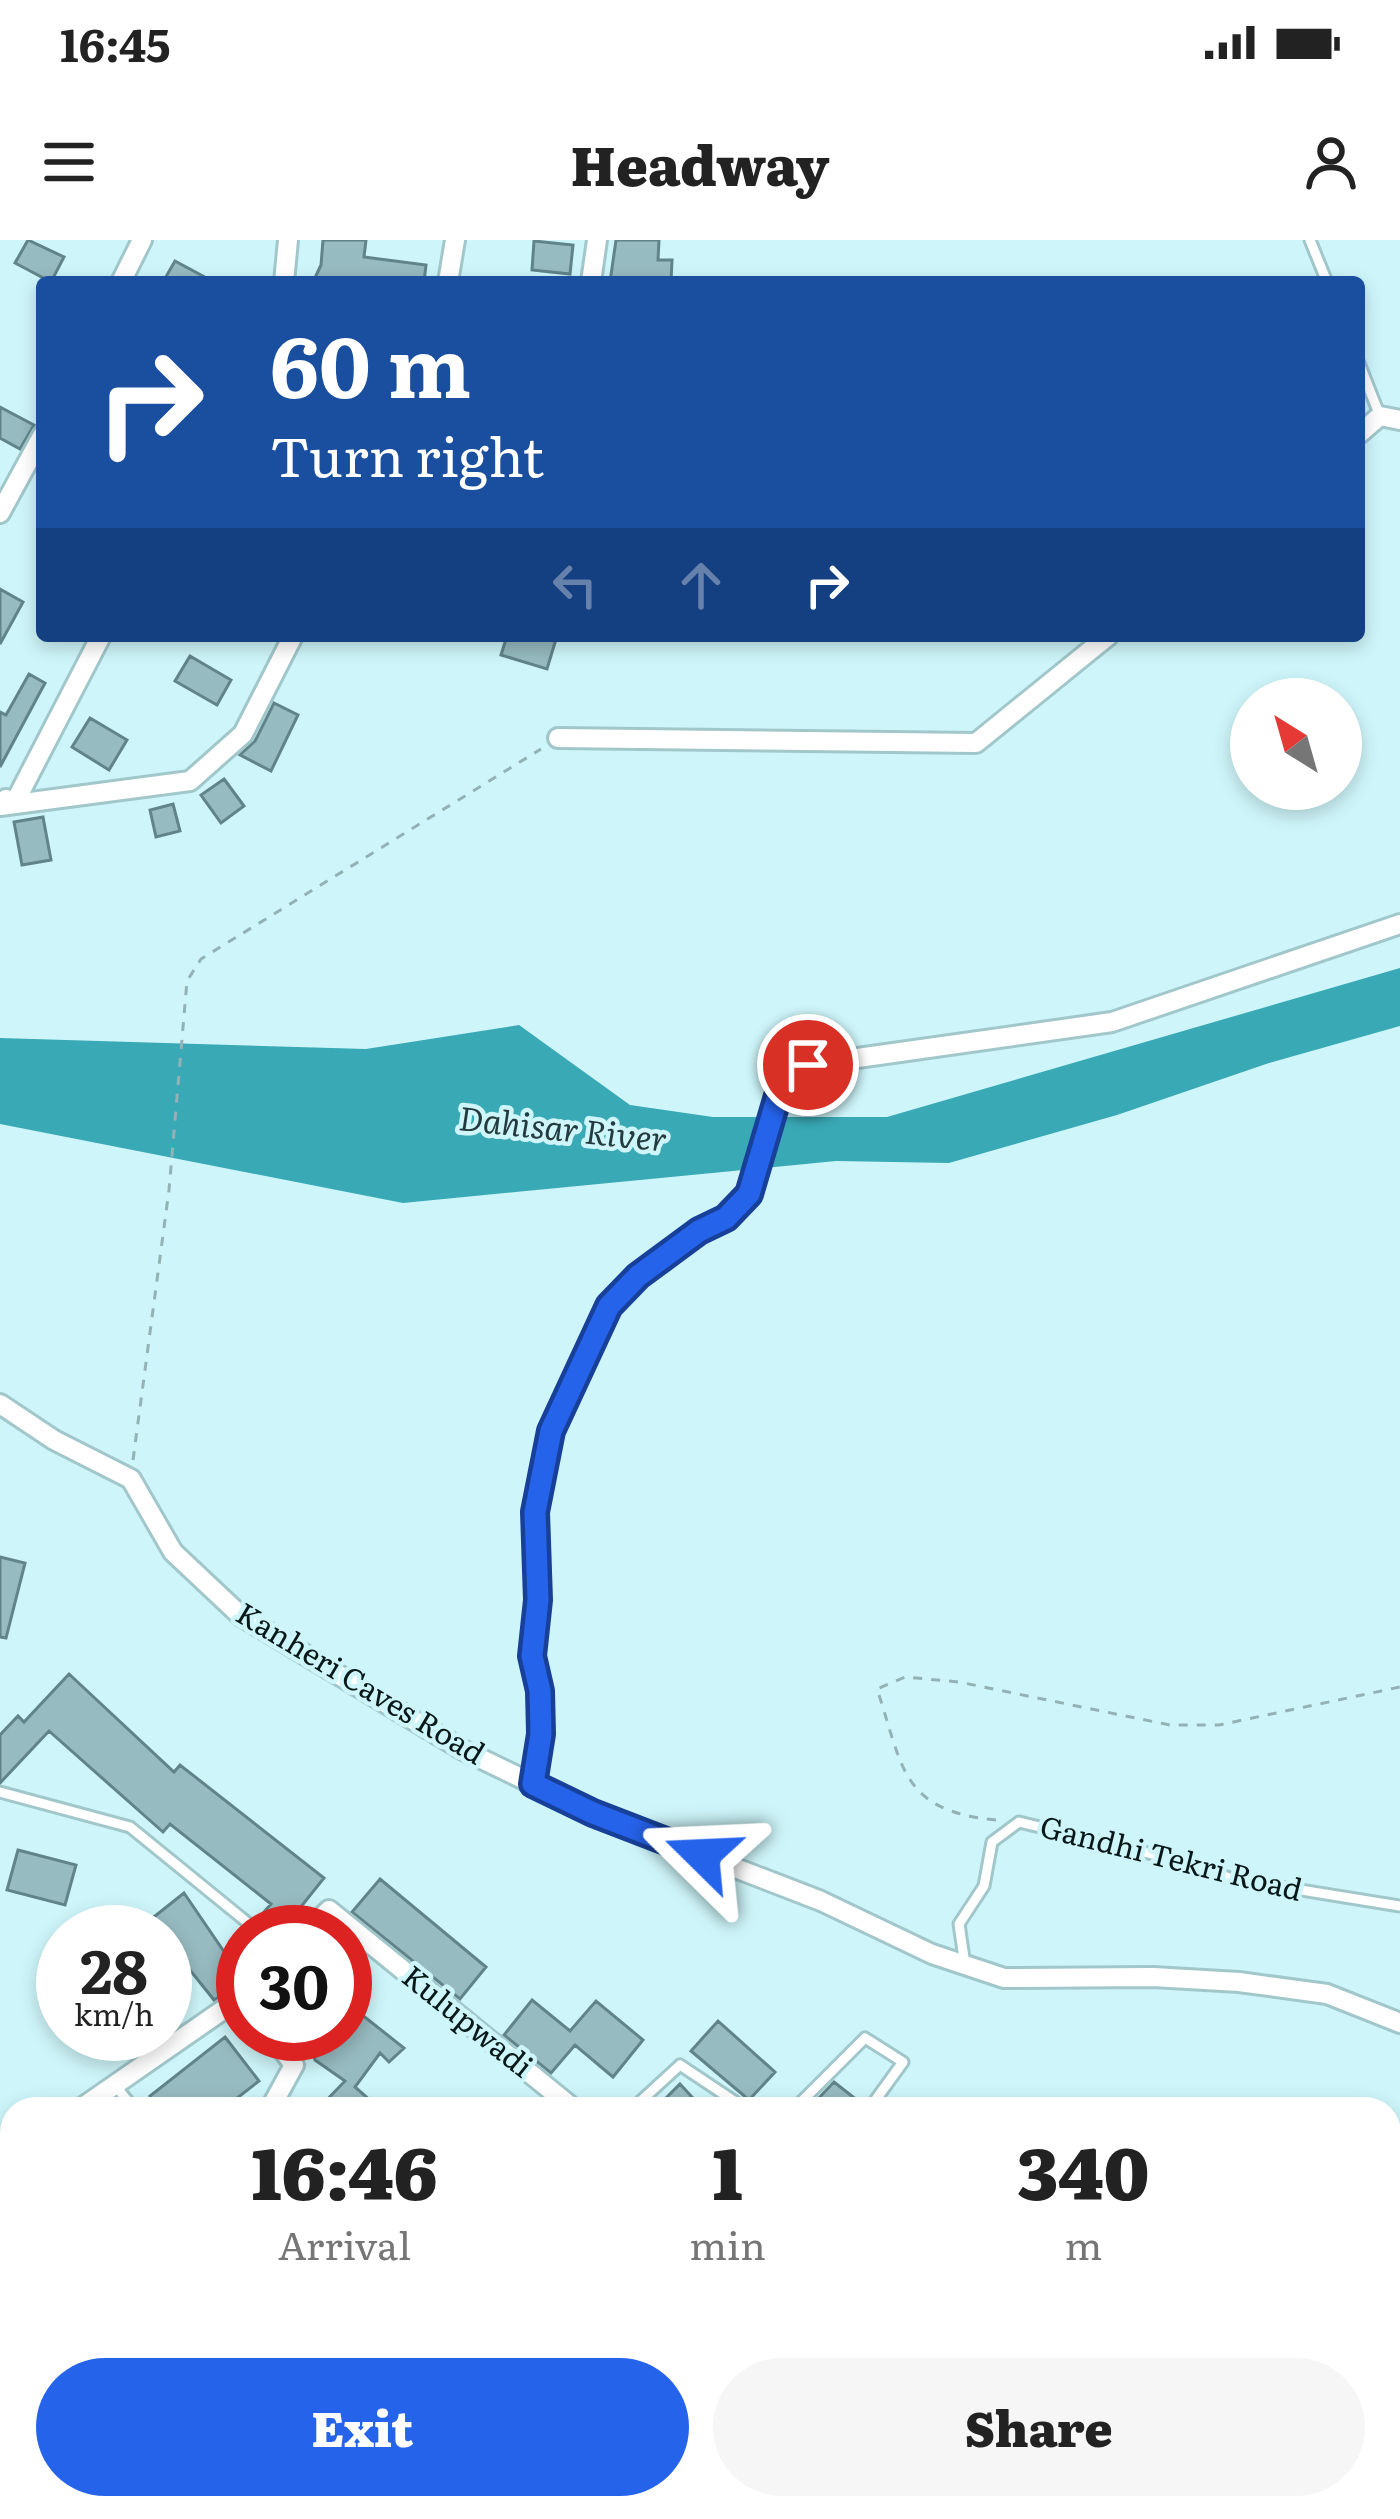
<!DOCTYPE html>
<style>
body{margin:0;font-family:Literata,serif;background:#f6f6f6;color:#222;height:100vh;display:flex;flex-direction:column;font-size:45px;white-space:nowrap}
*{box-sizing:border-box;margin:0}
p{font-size:39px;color:#767676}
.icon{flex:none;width:66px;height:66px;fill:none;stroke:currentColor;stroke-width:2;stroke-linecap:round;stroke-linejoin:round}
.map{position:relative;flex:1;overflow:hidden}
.details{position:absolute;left:0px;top:1857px;width:1401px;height:423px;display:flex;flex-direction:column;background:#fff;border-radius:36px 36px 0 0;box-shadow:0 6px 18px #0003}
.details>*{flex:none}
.banner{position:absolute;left:36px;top:36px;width:1329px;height:366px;border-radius:12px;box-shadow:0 6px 18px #0003;background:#1a4fa0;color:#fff;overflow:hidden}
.needle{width:78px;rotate:323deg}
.fabs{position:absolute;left:1230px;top:438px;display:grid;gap:24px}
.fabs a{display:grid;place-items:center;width:132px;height:132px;border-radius:50%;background:#fff;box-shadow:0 6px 18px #0003;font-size:60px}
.speed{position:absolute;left:36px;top:1665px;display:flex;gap:24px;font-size:60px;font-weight:700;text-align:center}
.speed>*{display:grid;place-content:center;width:156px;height:156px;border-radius:50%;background:#fff;box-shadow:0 6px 18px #0003;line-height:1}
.speed small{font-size:30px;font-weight:400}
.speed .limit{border:18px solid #d22;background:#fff;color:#111}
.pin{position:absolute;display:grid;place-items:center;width:102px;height:102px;color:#fff;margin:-51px;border:6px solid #fff;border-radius:50%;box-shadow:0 3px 12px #0007}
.me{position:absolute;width:132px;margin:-66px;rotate:291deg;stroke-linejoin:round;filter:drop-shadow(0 0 9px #0008)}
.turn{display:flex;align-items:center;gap:42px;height:252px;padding:0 36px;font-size:54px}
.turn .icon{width:156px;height:156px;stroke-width:2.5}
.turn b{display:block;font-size:84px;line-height:102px}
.lanes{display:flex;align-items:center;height:114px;padding:0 36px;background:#0003;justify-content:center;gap:60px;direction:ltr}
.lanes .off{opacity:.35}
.eta{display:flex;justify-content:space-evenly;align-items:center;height:204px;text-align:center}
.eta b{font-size:72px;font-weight:800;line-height:84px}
.cta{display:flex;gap:24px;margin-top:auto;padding:24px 36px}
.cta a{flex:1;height:138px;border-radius:72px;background:#2563eb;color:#fff;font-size:48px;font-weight:800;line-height:138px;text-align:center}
.cta a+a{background:#f6f6f6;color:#222}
.status{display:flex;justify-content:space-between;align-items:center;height:84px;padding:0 60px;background:#fff;direction:ltr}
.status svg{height:33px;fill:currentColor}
header{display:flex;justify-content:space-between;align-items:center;height:156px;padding:0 36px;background:#fff;font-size:54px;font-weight:800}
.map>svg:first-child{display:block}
.water{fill:#39a9b5}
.building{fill:#96bbc0;stroke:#608489;stroke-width:3}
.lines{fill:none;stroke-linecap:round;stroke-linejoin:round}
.service-casing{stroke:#a1c7cb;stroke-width:15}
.minor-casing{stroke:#a1c7cb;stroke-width:24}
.path{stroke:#92b2b5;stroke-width:3;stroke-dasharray:9 9;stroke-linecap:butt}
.service{stroke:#fff;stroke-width:9}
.minor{stroke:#fff;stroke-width:18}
.route-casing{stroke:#184099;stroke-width:30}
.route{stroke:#2563eb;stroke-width:21}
.labels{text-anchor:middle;stroke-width:9;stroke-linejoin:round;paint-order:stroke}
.street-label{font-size:30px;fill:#091819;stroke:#cef6fa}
.water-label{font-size:33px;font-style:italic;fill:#243c3f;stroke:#cef6fa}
</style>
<div class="status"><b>16:45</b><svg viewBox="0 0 49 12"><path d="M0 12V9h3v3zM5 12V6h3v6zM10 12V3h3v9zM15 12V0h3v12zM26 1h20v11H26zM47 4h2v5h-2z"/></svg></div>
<header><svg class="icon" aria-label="menu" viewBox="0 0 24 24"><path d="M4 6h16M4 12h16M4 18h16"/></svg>Headway<svg class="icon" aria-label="person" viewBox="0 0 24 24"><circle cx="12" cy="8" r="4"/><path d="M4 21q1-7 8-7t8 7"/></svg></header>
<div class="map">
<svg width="1400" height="2279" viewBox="0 0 1400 2279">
<rect width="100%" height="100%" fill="#cef6fa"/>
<path class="water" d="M1400,728V786L1269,823L1117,875L949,923L836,921L403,963L0,884V798L366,809L519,785L630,865L713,877H887Z"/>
<path class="building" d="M28,0L64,17L51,42L15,23Z
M323,0H366L364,17L426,25L424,42H313L321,25Z
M616,0H659L658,20H672L671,42H610Z
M534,1L573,5L570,34L532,30Z
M175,21L214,42H163Z
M0,167L34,185L20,209L0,198Z
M0,349L23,362L0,404Z
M507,396H557L547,429L501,415Z
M190,416L231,440L217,465L175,441Z
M29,434L45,443L0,527V472L6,475Z
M274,463L298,475L271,531L240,515L255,501Z
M90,478L127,500L109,530L72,507Z
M224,539L244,566L221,583L201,555Z
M173,564L180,591L156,597L150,570Z
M43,577L51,620L22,625L14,582Z
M0,1317L25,1323L6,1398L0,1397Z
M69,1434L174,1532L180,1525L324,1638L284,1688L264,1672L271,1664L170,1584L163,1592L49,1491L0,1543V1495L18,1476L24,1482Z
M18,1610L76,1625L65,1665L7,1650Z
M380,1639L486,1727L460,1759L352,1672Z
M184,1653L225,1713L229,1710L243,1728V1743L214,1760L165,1699V1692H160L150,1680Z
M98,1672L112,1692H70Z
M532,1760L570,1791L596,1761L643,1800L613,1837L575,1805L551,1833L504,1795Z
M352,1767L404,1808L389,1822L380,1813L355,1847L380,1869H318L345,1841L315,1820L313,1812L328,1794H345V1775Z
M718,1781L775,1832L749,1860L691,1811Z
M225,1797L259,1841L223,1869H160L150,1856Z
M834,1842L862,1864L860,1869H827L816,1861Z
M680,1844L703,1869H655Z"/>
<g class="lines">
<defs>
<path id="service" d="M1310,0L1327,42
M1359,123L1380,176
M0,1552L130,1587L259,1692
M965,1725L959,1684L984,1646L992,1602L1019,1582L1156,1615L1233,1639L1400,1666
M115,1845L134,1869
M632,1869L680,1825L746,1869
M794,1869L865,1798L903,1822L869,1869"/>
<path id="minor" d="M121,42L142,0
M284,42L288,0
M448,42L455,0
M591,42L597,0
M1359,194L1380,176L1400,180
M0,273L42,196
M558,498L976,503L1108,396
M6,559L14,564L101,396
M0,566L190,541L243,494L293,396
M0,1164L54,1200L131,1239L173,1312L241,1376L463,1510L593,1573L821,1661L932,1714L1004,1738L1153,1737L1239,1742L1327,1754L1400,1783
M533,1544L541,1494L540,1451L532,1416L538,1361L535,1272L551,1191L609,1066L638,1037L699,991L726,978L749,954L778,856L808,825L1112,782L1400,684
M307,1692L329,1670L574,1869
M80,1869L243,1756
M270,1869L294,1825L271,1794
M0,1924L12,1916
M0,2010L12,2015
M329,2268L341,2279
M524,2279L537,2268"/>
</defs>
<use href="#service" class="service-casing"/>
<use href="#minor" class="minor-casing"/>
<path class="path" d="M133,1220L169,950L187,741L201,719L541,509
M996,1580C900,1571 903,1526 877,1449L905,1437L959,1442L1170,1485H1219L1400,1447"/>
<use href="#service" class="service"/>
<use href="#minor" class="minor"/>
</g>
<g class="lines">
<defs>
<path id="route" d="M702,1615L593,1573L533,1544L541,1494L540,1451L532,1416L538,1360L535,1272L551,1191L609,1066L638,1036L699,991L726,978L749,954L778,856L808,825"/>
</defs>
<use href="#route" class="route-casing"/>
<use href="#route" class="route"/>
</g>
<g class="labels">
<g class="street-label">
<text transform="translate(360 1444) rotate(31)" y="10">Kanheri Caves Road</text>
<text transform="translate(1171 1619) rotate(14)" y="10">Gandhi Tekri Road</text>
<text transform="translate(467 1782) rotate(39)" y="10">Kulupwadi</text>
</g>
<g class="water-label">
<text transform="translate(563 889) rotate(6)" y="12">Dahisar River</text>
</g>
</g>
</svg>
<div class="fabs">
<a><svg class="needle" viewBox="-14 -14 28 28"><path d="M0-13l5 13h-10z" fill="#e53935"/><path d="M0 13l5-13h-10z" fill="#767676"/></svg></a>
</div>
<div class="speed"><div>28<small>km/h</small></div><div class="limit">30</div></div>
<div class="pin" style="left:808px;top:825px;background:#d93025"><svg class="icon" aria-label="arrive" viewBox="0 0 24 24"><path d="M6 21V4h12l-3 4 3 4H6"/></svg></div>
<svg class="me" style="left:702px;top:1615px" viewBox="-20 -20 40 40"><path d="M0-17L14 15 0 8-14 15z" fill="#2563eb" stroke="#fff" stroke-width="4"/></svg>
<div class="banner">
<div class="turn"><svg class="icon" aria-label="right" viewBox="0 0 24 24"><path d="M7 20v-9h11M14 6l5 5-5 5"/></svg><div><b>60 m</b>Turn right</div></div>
<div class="lanes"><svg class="icon off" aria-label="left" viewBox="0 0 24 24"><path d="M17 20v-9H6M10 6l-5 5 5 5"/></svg><svg class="icon off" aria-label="ahead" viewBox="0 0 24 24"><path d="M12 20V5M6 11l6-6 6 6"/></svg><svg class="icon" aria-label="right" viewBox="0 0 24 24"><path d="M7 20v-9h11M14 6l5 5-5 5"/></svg></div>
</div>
<section class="details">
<div class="eta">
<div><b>16:46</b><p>Arrival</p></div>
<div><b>1</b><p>min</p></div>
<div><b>340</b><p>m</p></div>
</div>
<div class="cta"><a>Exit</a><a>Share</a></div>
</section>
</div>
